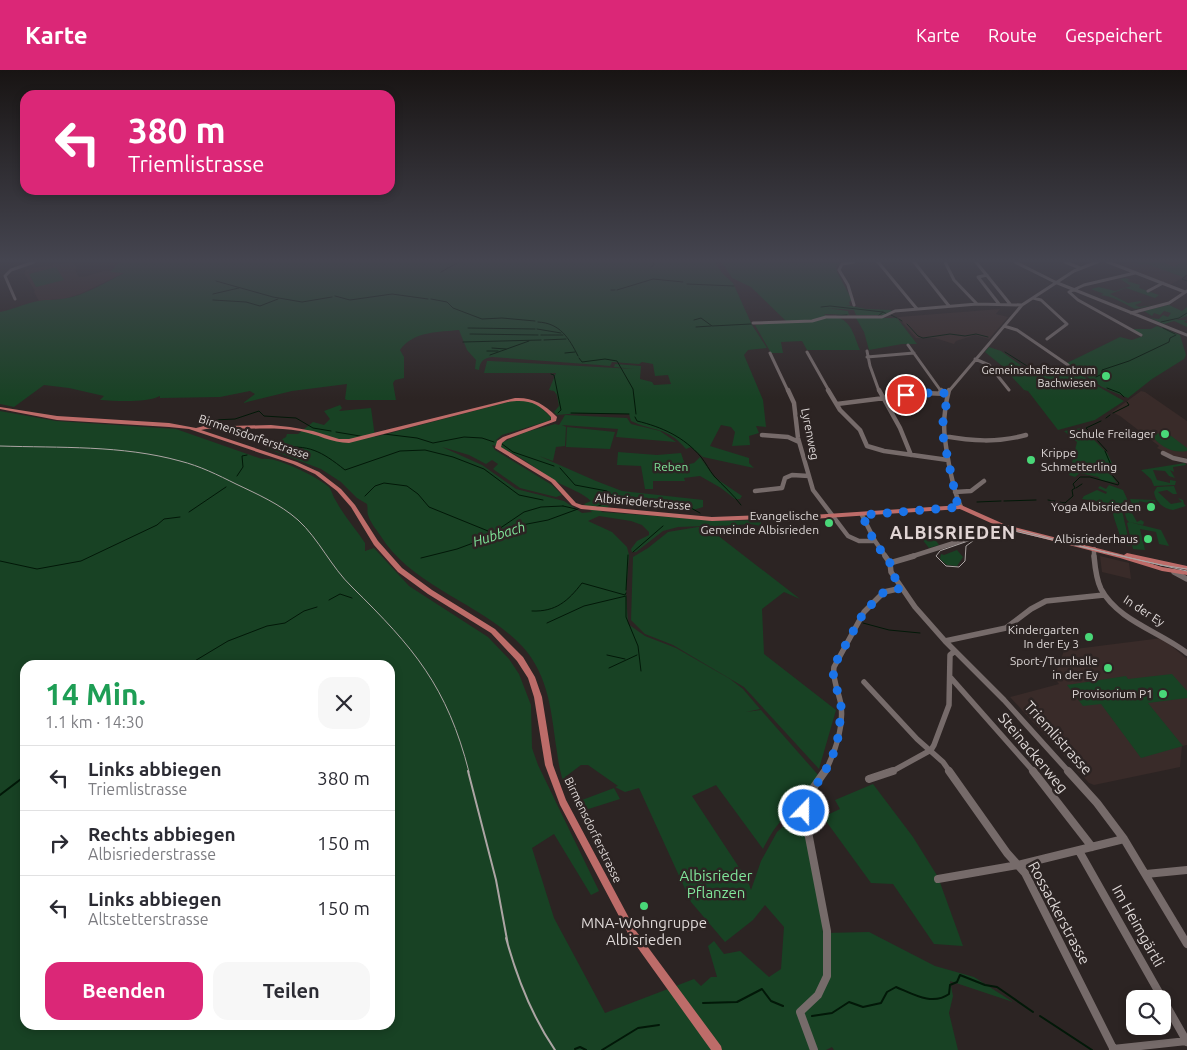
<!DOCTYPE html>
<html lang="de">
<meta charset="utf-8">
<style>
body{margin:0;font-family:Ubuntu,sans-serif;background:#f7f7f7;color:#2b2b33;height:100vh;display:flex;flex-direction:column;font-size:19px;white-space:nowrap}
*{box-sizing:border-box;margin:0}
p{font-size:16px;color:#7c7c81}
.icon{flex:none;width:28px;height:28px;fill:none;stroke:currentColor;stroke-width:2;stroke-linecap:round;stroke-linejoin:round}
.map{position:relative;flex:1;overflow:hidden}
.panel{position:absolute;left:20px;top:590px;width:375px;height:370px;display:flex;flex-direction:column;background:#fff;border-radius:15px;box-shadow:0 2px 8px #0003}
.panel>*{flex:none}
.top-card{position:absolute;left:20px;top:20px;width:375px;height:105px;border-radius:15px;box-shadow:0 2px 8px #0003;background:#db2777;color:#fff;overflow:hidden}
.tools{position:absolute;left:1126px;top:920px;display:grid;gap:10px}
.tools a{display:grid;place-items:center;width:45px;height:45px;border-radius:10px;background:#fff;box-shadow:0 2px 8px #0003;font-size:25px}
.pin{position:absolute;display:grid;place-items:center;width:42px;height:42px;color:#fff;margin:-21px;border:2px solid #fff;border-radius:50%;box-shadow:0 1px 5px #0007}
.me{position:absolute;width:55px;margin:-28px;rotate:22deg;stroke-linejoin:round;filter:drop-shadow(0 0 4px #0008)}
.turn{display:flex;align-items:center;gap:18px;height:105px;padding:0 25px;font-size:22px}
.turn .icon{width:65px;height:65px;stroke-width:2.5}
.turn b{display:block;font-size:35px;line-height:42px}
.round{display:grid;place-items:center;flex:none;width:52px;height:52px;border-radius:15px;background:#f7f7f7}
.summary{display:flex;align-items:center;justify-content:space-between;height:85px;padding:0 25px}
h1{font-size:30px;font-weight:700;line-height:38px;color:#1e9e55}
.action{display:flex;gap:10px;margin-top:auto;padding:10px 25px}
.action a{flex:1;height:58px;border-radius:15px;background:#db2777;color:#fff;font-size:20px;font-weight:700;line-height:58px;text-align:center}
.action a+a{background:#f7f7f7;color:#2b2b33}
ul{padding:0;list-style:none}
li{display:flex;align-items:center;gap:15px;height:65px;padding:0 25px;border-top:1px solid #e1e1e2}
li div{flex:1}
li b{display:block;font-size:19px}
li em{font-style:normal}
header{display:flex;align-items:center;gap:30px;box-sizing:border-box;height:70px;padding:0 25px;background:#db2777;color:#fff}
header strong{font-size:24px}
nav{display:flex;gap:28px;margin-inline-start:auto;font-size:18px}
.map>svg:first-child{display:block}
.built{fill:#392b29}
.green{fill:#184224;fill-rule:evenodd}
.lines{fill:none;stroke-linecap:round;stroke-linejoin:round}
.stream-far1{stroke:#021808;stroke-width:1}
.stream{stroke:#021808;stroke-width:2}
.minor-far3{stroke:#766b6a;stroke-width:3}
.minor-far2{stroke:#766b6a;stroke-width:4.5}
.minor-far1{stroke:#766b6a;stroke-width:5.5}
.minor{stroke:#766b6a;stroke-width:8}
.major{fill:#bd6c69;fill-rule:evenodd}
.tram{stroke:#aca5a4;stroke-width:1}
.rail-far1{stroke:#aca5a4;stroke-width:1}
.rail{stroke:#aca5a4;stroke-width:2}
.route{stroke:#1a73e8;stroke-width:9;stroke-dasharray:0 16.2}
.poi-dot{fill:#49d778;stroke:#2c2423;stroke-width:2}
.labels{text-anchor:middle;stroke-width:5;stroke-linejoin:round;paint-order:stroke}
.far-poi-label{font-size:11px;fill:#dfd9d8;stroke:#2c2423;text-anchor:end}
.street-label{font-size:12px;fill:#dfd9d8;stroke:#2c2423}
.poi-label{font-size:12px;fill:#dfd9d8;stroke:#2c2423;text-anchor:end}
.park-label{font-size:12px;fill:#81e79b;stroke:#2c2423}
.water-label{font-size:14px;font-style:italic;fill:#7fe599;stroke:#2c2423}
.near-street-label{font-size:15px;fill:#dfd9d8;stroke:#2c2423}
.near-park-label{font-size:15px;fill:#81e79b;stroke:#2c2423}
.near-poi-label{font-size:15px;fill:#dfd9d8;stroke:#2c2423}
.district-label{font-size:18px;font-weight:bold;letter-spacing:1px;fill:#e1d5d4;stroke:#2c2423}
</style>
<header>
<strong>Karte</strong>
<nav><a>Karte</a><a>Route</a><a>Gespeichert</a></nav>
</header>
<div class="map">
<svg width="1187" height="980" viewBox="0 0 1187 980">
<rect width="100%" height="100%" fill="#2c2423"/>
<path class="built" d="M72,192L77,197L75,200L79,207H84L104,201L126,202L80,224L64,229L39,231L34,222L35,221L24,203L27,199Z
M1130,192H1187V205L1170,215L1120,195Z
M1000,239L996,244L1008,247L989,269L975,265L956,271L954,274L935,268H916L898,247Z
M1141,321L1145,322L1187,351V388L1173,386L1157,378L1159,376L1120,346L1112,342Z
M1100,486L1129,493L1131,509L1102,502Z
M1162,568L1187,589V675L1182,676L1180,697L1094,715L1089,713L1010,627L1059,614L1054,608L1065,578L1067,580Z"/>
<path class="green" d="M120,192H715L722,203L733,213L752,255L767,278L748,280L744,285L763,330L766,357L756,356L759,363L749,366L750,375L732,376L735,362L731,357L721,355L710,376L749,388V393L754,398L703,387L691,377L686,379C667,356 654,362 631,351L629,344L580,343L557,345L554,342L559,336L557,325L554,321L549,320L556,303H484L487,291H490L634,299L614,297L615,294L641,296L640,309L652,312L654,315L671,314L668,305L655,306L653,294L642,292L639,294L612,292L610,296L599,295L492,287C484,288 480,291 479,300L475,299L476,290L467,280L459,260C440,262 413,261 400,280L404,287V308L395,310L393,313L396,330H347L345,329L347,314L292,321L243,333L255,324L250,321L220,327L160,328V326C147,333 116,331 100,330L104,326L69,318L44,315L14,337L0,334V242C15,239 30,231 45,230C57,230 67,229 79,225C95,219 110,210 124,203L110,202Z
M722,192L839,193L836,197L837,202L852,230L849,232L850,235H846L866,239L891,240L892,242L886,245H856L854,240L827,238L848,241L849,245L824,244C829,248 833,246 839,248C852,252 855,269 860,280H807L802,271L781,272L783,283H771L755,255L787,252L751,217L732,208Z
M1134,192H1161L1175,197L1181,192H1187V204L1183,207L1147,194L1141,195Z
M56,197L64,210L36,217L29,204Z
M1126,208L1130,210L1127,211L1140,215L1139,218L1159,225L1155,228L1126,218L1110,224L1128,233L1140,231L1142,232L1135,235L1139,237L1154,235L1135,239C1123,233 1113,226 1100,225L1104,224L1091,219L1099,217L1115,221L1131,216L1120,209Z
M1169,235L1182,241L1187,237V246L1176,250H1187L1184,252L1187,253V257L1174,251L1164,254L1150,248L1159,249L1163,245L1168,247L1171,243L1164,241L1160,245L1154,243L1152,246L1144,241Z
M856,248H897L917,274H902L869,280L864,262Z
M1157,256L1180,265L1186,285L1184,289L1152,309L1128,328L1102,317L1067,293L1120,267L1132,270L1143,266L1131,259H1151Z
M989,277L1001,281L1033,304L1070,297L1099,317L1124,331L1095,350L1058,360L1028,321L1024,320L1001,295L985,282Z
M525,330L537,334L552,348L548,351L502,365L496,370L503,372L526,362L555,354L559,355L565,345L627,348L631,354L660,361L676,372L616,367L618,359L562,355L566,357L565,376L556,377L553,391L539,386L596,411L622,421L703,430V437C674,449 625,417 601,442L722,451L761,450V456L750,454L707,457L800,529L784,522L762,539L764,584L836,640L819,699L744,617L673,575L645,564L631,550L633,487L648,478L668,462L704,456L678,457L663,461L636,482H632L631,479L637,471L649,465V462L642,455L631,451L599,446L588,451L612,462L627,477L629,485L626,523L628,554L645,566L676,578L730,609L743,619L760,639L746,642L761,640L819,706L801,740C782,742 771,764 763,779L716,715L692,726L748,811L751,820L761,791L777,762L800,741H802L821,843L823,863L869,862L935,896L974,907L1013,932L950,911L953,926L949,943L958,980H834L832,977L826,980H0V341L56,351L176,359L262,389C276,386 318,407 329,417C332,421 333,427 336,431C344,446 356,459 365,473V481L374,478L409,516L488,567L509,589L519,604L531,635L532,678L538,695L599,821L591,825L554,764L532,778L554,848L605,943L694,909L701,916L711,907H717L708,876L714,871L724,884L740,881L769,907L781,899L784,857L765,835L753,850L725,872L691,832L639,718L625,722L615,717L618,716L588,695H581L565,707L570,716V726C562,713 559,697 557,682C551,643 550,607 522,576C480,532 413,518 380,465C376,459 370,452 368,445C367,442 368,438 367,434L357,428L341,412L321,399L266,378L286,367L287,364H298L313,352L324,355L330,349L324,341L340,335L342,338L339,341L371,338L375,367L512,331ZM492,375C515,381 537,400 557,412C568,418 581,422 591,431L584,434L592,442L582,443L564,431L516,419L482,395L442,377L469,385L486,394L492,390L498,394L493,399L520,418L556,427L562,425L552,415L495,380ZM25,595H390V955H25Z
M567,357L615,362L610,379L566,377Z
M1082,358L1107,383L1113,395H1110L1111,400L1109,402L1117,413L1101,410L1098,407L1080,403L1075,407L1069,405L1077,372L1064,361Z
M1166,362L1187,378V381C1171,384 1159,375 1151,365Z
M618,382L657,385L681,383L685,395L694,393L700,387L714,407L742,426L740,429H735L721,418L700,406L684,408L685,411H653V419H645L641,396L617,395Z
M1185,393L1186,395L1173,397L1174,402L1170,400L1175,408L1169,406L1165,401L1153,400L1157,410L1170,413V410L1176,411L1175,415L1154,416L1151,409L1141,400Z
M1109,415L1123,420L1128,431L1121,433V435L1082,429L1084,426L1097,420L1106,424L1107,422L1098,418L1100,416L1106,419Z
M1174,416L1177,424H1173L1167,420L1158,422L1171,434L1182,432L1178,428L1183,430L1184,434L1186,436L1173,440C1164,439 1155,432 1154,422L1157,417Z
M1130,429L1155,430L1157,435L1139,431L1140,437L1134,436L1137,439L1129,438L1137,452L1141,450L1144,452L1143,455L1129,452L1161,460L1169,476L1159,474L1156,462L1140,459L1145,480L1133,479L1127,453L1129,452L1127,450L1123,438L1132,434Z
M1112,435L1121,436L1130,476L1122,474C1120,461 1112,448 1112,435Z
M928,459L939,475L929,478L915,460Z
M957,480L963,487L957,496L947,495L940,489L941,484L944,485Z
M1172,604L1187,621V628L1148,633L1183,676L1141,688L1101,634L1083,636L1067,615L1126,606L1128,609Z
M873,714L913,767L938,807L963,876L934,874L893,814L871,813L823,747L840,739L835,730Z
M614,718L620,729L579,742L574,733Z"/>
<g class="lines">
<path class="stream-far1" d="M651,197L654,195L653,192
M441,202L459,192
M1187,205L1182,209L1187,211
M216,211L273,227L302,232L332,227
M687,214L734,216
M611,220H615
M617,220L653,209L683,212
M213,224L239,218
M335,226L350,230L392,224L428,229
M431,229L447,232L453,238L482,249L502,248L535,251
M213,230L246,232L260,236L278,229
M821,237L830,236L883,242
M891,245L897,248
M837,246L847,245
M878,246L883,242L887,244
M899,249L902,251
M694,250L701,248L712,256L751,254
M538,252C560,253 569,268 578,286
M1161,252L1179,248L1187,243
M907,254L918,266L923,268L950,264L965,266L976,264L988,267
M696,257L711,256
M468,258L535,259
M1163,258L1175,264
M537,259L561,263
M470,264L538,265
M541,265H563
M544,270L566,269
M463,272L541,270
M492,278L506,279
M487,281H498
M1005,282L1035,301L1069,297
M565,283L575,282
M490,285L529,271
M579,288L582,292L605,289L617,291L633,319L636,344
M1071,296L1079,301L1096,305
M551,304L554,305L561,340L558,343
M1096,307L1102,304V300L1129,291L1169,272L1170,268L1176,265
M1107,318L1120,323L1124,327
M571,343L629,344
M1113,343L1129,335L1127,332
M635,347L637,351C662,357 684,367 701,387C706,393 709,400 714,406C723,416 733,424 741,435
M1106,348L1110,345
M214,350L235,349L259,341L264,346L296,348L313,358L331,361
M1101,351L1086,358L1107,381
M336,362L360,366
M384,364L417,368L433,373L464,367L482,368L494,372
M502,374L513,382L554,396
M278,378C309,374 321,381 345,400L400,381L425,380L453,387L484,399L519,425L543,430
M560,398L575,415L607,421L613,426L682,433L700,443
M237,406L243,397L242,386L247,385
M1076,418L1082,414
M365,426L375,416L384,413L407,416L418,424L429,437L493,463L524,442L541,437L563,436
M1048,430L1065,433L1073,426L1072,420L1075,418L1073,414L1080,407H1090L1118,415L1119,413L1112,405L1113,400L1105,381
M1004,431L1036,430
M977,432L1001,431
M563,436L576,439
M596,437L618,428
M189,442L226,417
M633,482L663,456
M421,488L457,479L522,455L548,450L578,439
M0,491L37,499L81,491L157,455L164,449L180,447
M626,520L628,485
M626,527V547L638,576L641,601
M329,530L340,524L352,528
M532,541C556,542 568,531 582,513L625,525L626,523
M547,553L584,536L626,526
M863,553L889,560L920,563
M607,585L625,589
M177,592H193L228,571L267,556L285,553L304,541L317,537
M609,598L637,585"/>
<path class="stream" d="M0,725L25,706
M703,933L737,932L762,919L771,931L783,936
M812,946L832,943L849,932L863,937L881,933L887,922L896,917C913,924 932,936 949,924L950,915L957,912L960,905L985,915L997,917L1033,942
M1040,946L1092,980
M575,979L580,977L586,980
M602,980L638,958L659,955"/>
<path class="minor-far3" d="M854,192L842,194L839,200L848,215L854,235
M878,192L917,239
M914,192L949,236
M945,192L954,210L977,234
M976,192L1010,234
M1015,192L1055,212L1187,265
M1065,192L1080,198
M1108,192L1185,222
M1135,203L1084,215L1069,222L1078,230L1141,265
M987,205L978,207L999,234
M1148,221L1163,213
M1033,228L1041,230L1067,254L1047,269
M15,229L5,206L11,200L34,192
M1131,243L1169,233L1187,221
M753,253L812,251L826,247H882L895,241L977,234L1022,235
M1004,256L1017,260L1068,295
M908,275L941,321
M867,281L870,296L879,321
M807,282L829,321
M770,283L788,321
M867,287L914,283
M975,289L989,295L1009,320
M949,321L1022,235L1074,201L1097,192"/>
<path class="minor-far2" d="M788,320L794,333L798,368L813,420L848,466L859,471H875
M828,320L840,340L860,360L867,376L884,381L948,390
M879,320L900,358L911,385
M949,320C941,351 944,368 950,400C953,413 955,425 961,437
M940,323L941,320
M837,334L924,323L948,324
M762,365L788,367L799,372
M943,366C972,371 997,373 1026,365
M1163,383L1173,388L1187,391
M755,421L782,418L785,408L792,405L809,406
M955,422L971,421L984,411
M862,445L875,471L886,487
M1094,479V487
M910,487L1004,457"/>
<path class="minor-far1" d="M885,486L890,493L891,502L915,537L945,571L1004,630L1069,702
M1094,486C1095,497 1096,509 1101,519C1118,551 1161,562 1187,583
M890,493L914,486
M1174,502L1187,509
M945,571L1006,558L1031,539L1046,531L1104,525
M951,608L1034,702
M864,612L917,669L943,692L950,702
M825,702C835,682 844,657 841,635C839,622 832,610 834,597L864,542L884,522L902,518
M891,702L931,680L934,675L949,635L950,585L955,581"/>
<path class="minor" d="M949,701L1007,783L1025,803L1114,980
M1033,701L1092,777
M1068,701L1097,733L1124,769L1187,874
M869,709L893,701
M1079,781L1187,972
M1146,804L1187,800
M938,809L1018,795L1124,769
M1113,979L1187,971
M814,980L800,942L818,925L827,906V861L804,741L811,721L825,701"/>
<path class="major" d="M515,328C532,327 544,334 556,346L557,347L556,351L507,369L502,373L501,377L555,410L576,433L582,435L712,447L767,445L793,448L812,445L961,435L1006,455L1124,485L1127,483L1187,496V500L1143,491L1162,497L1187,501V505L1162,501L1120,488L1002,458L960,439L812,449L793,452L767,449L712,451L581,439L572,435L551,412L495,378L497,371L503,367L551,350V347C538,333 528,329 508,332L349,373C332,373 317,364 300,361C277,357 254,359 231,359C221,360 211,357 201,360L297,392L319,402L341,419L355,435L378,471L402,498L432,520L495,559L523,587L535,607L542,627L553,695L566,730L636,861L721,976L722,980H711L630,867L560,735L545,695L534,627L528,608L517,591L491,563L428,524L398,502L374,475L351,437L337,421L315,404L293,394L189,359L169,357L57,350L0,339V337L57,346L169,353L196,358L208,355L230,356L271,355L290,357L313,361L339,369H349Z"/>
<path class="tram" d="M977,468L966,476L965,491L959,497L946,496L936,486L940,481Z
M977,468L1001,460H1018L1104,482
M977,468L997,462L1014,461L1104,482
M1104,482L1161,495
M1104,482L1161,495
M1161,495L1187,499
M1161,495L1187,501"/>
<path class="rail-far1" d="M0,376C60,378 122,375 180,391C200,396 218,405 236,414C257,424 280,434 298,450C319,469 331,497 352,517C414,578 447,616 469,702"/>
<path class="rail" d="M468,701L496,810L508,875
M506,868C517,908 531,945 555,980"/>
</g>
<linearGradient id="sky" x2="0" y2="1"><stop stop-color="#181413"/><stop offset="0.58" stop-color="#454550"/><stop offset="1" stop-color="#454550" stop-opacity="0"/></linearGradient>
<rect width="1187" height="329" fill="url(#sky)"/>
<g class="lines">
<path class="route" d="M804,741L811,721L822,707L832,688L839,664L841,636L833,603L836,592L864,542L884,522L902,518L891,502L890,493L874,471L862,445L961,437L957,432L943,366V352L948,324L938,322L906,325"/>
</g>
<g class="poi-dot">
<circle cx="1106" cy="306" r="5"/>
<circle cx="1165" cy="364" r="5"/>
<circle cx="1031" cy="390" r="5"/>
<circle cx="1151" cy="437" r="5"/>
<circle cx="829" cy="453" r="5"/>
<circle cx="1148" cy="469" r="5"/>
<circle cx="1089" cy="567" r="5"/>
<circle cx="1108" cy="598" r="5"/>
<circle cx="1163" cy="624" r="5"/>
<circle cx="644" cy="836" r="5"/>
</g>
<g class="labels">
<g class="far-poi-label">
<text x="1096" y="304">Gemeinschaftszentrum<tspan x="1096" dy="13">Bachwiesen</tspan></text>
</g>
<g class="street-label">
<text transform="translate(810 364) rotate(79)" y="4">Lyrenweg</text>
<text transform="translate(254 367) rotate(19)" y="4">Birmensdorferstrasse</text>
<text transform="translate(643 432) rotate(5)" y="4">Albisriederstrasse</text>
<text transform="translate(1144 541) rotate(33)" y="4">In der Ey</text>
<text transform="translate(593 760) rotate(64)" y="4">Birmensdorferstrasse</text>
</g>
<g class="poi-label">
<text x="1155" y="368">Schule Freilager</text>
<text x="1041" y="387" text-anchor="start">Krippe<tspan x="1041" dy="14">Schmetterling</tspan></text>
<text x="1141" y="441">Yoga Albisrieden</text>
<text x="819" y="450">Evangelische<tspan x="819" dy="14">Gemeinde Albisrieden</tspan></text>
<text x="1138" y="473">Albisriederhaus</text>
<text x="1079" y="564">Kindergarten<tspan x="1079" dy="14">In der Ey 3</tspan></text>
<text x="1098" y="595">Sport-/Turnhalle<tspan x="1098" dy="14">in der Ey</tspan></text>
<text x="1153" y="628">Provisorium P1</text>
</g>
<g class="park-label">
<text x="671" y="401">Reben</text>
</g>
<g class="water-label">
<text transform="translate(499 464) rotate(-17)" y="5">Hubbach</text>
</g>
<g class="near-street-label">
<text transform="translate(1058 668) rotate(48)" y="5">Triemlistrasse</text>
<text transform="translate(1033 683) rotate(50)" y="5">Steinackerweg</text>
<text transform="translate(1059 843) rotate(62)" y="5">Rossackerstrasse</text>
<text transform="translate(1138 856) rotate(61)" y="5">Im Heimgärtli</text>
</g>
<g class="near-park-label">
<text x="716" y="811">Albisrieder<tspan x="716" dy="17">Pflanzen</tspan></text>
</g>
<g class="near-poi-label">
<text x="644" y="858">MNA-Wohngruppe<tspan x="644" dy="17">Albisrieden</tspan></text>
</g>
<g class="district-label">
<text x="953" y="469">ALBISRIEDEN</text>
</g>
</g>
</svg>
<div class="tools">
<a><svg class="icon" aria-label="search" viewBox="0 0 24 24"><circle cx="10" cy="10" r="6"/><path d="M15 15l6 6"/></svg></a>
</div>
<div class="pin" style="left:906px;top:325px;background:#d93025"><svg class="icon" aria-label="arrive" viewBox="0 0 24 24"><path d="M6 21V4h12l-3 4 3 4H6"/></svg></div>
<svg class="me" style="left:804px;top:741px" viewBox="-20 -20 40 40"><circle r="17" fill="#1a73e8" stroke="#fff" stroke-width="3"/><path d="M0-11L8 9 0 5-8 9z" fill="#fff"/></svg>
<div class="top-card">
<div class="turn"><svg class="icon" aria-label="left" viewBox="0 0 24 24"><path d="M17 20v-9H6M10 6l-5 5 5 5"/></svg><div><b>380 m</b>Triemlistrasse</div></div>
</div>
<section class="panel">
<div class="summary"><div><h1>14 Min.</h1><p>1.1 km · 14:30</p></div><a class="round"><svg class="icon" aria-label="close" viewBox="0 0 24 24"><path d="M6 6l12 12M18 6L6 18"/></svg></a></div>
<ul>
<li><svg class="icon" aria-label="left" viewBox="0 0 24 24"><path d="M17 20v-9H6M10 6l-5 5 5 5"/></svg><div><b>Links abbiegen</b><p>Triemlistrasse</p></div><em>380 m</em></li>
<li><svg class="icon" aria-label="right" viewBox="0 0 24 24"><path d="M7 20v-9h11M14 6l5 5-5 5"/></svg><div><b>Rechts abbiegen</b><p>Albisriederstrasse</p></div><em>150 m</em></li>
<li><svg class="icon" aria-label="left" viewBox="0 0 24 24"><path d="M17 20v-9H6M10 6l-5 5 5 5"/></svg><div><b>Links abbiegen</b><p>Altstetterstrasse</p></div><em>150 m</em></li>
</ul>
<div class="action"><a>Beenden</a><a>Teilen</a></div>
</section>
</div>
